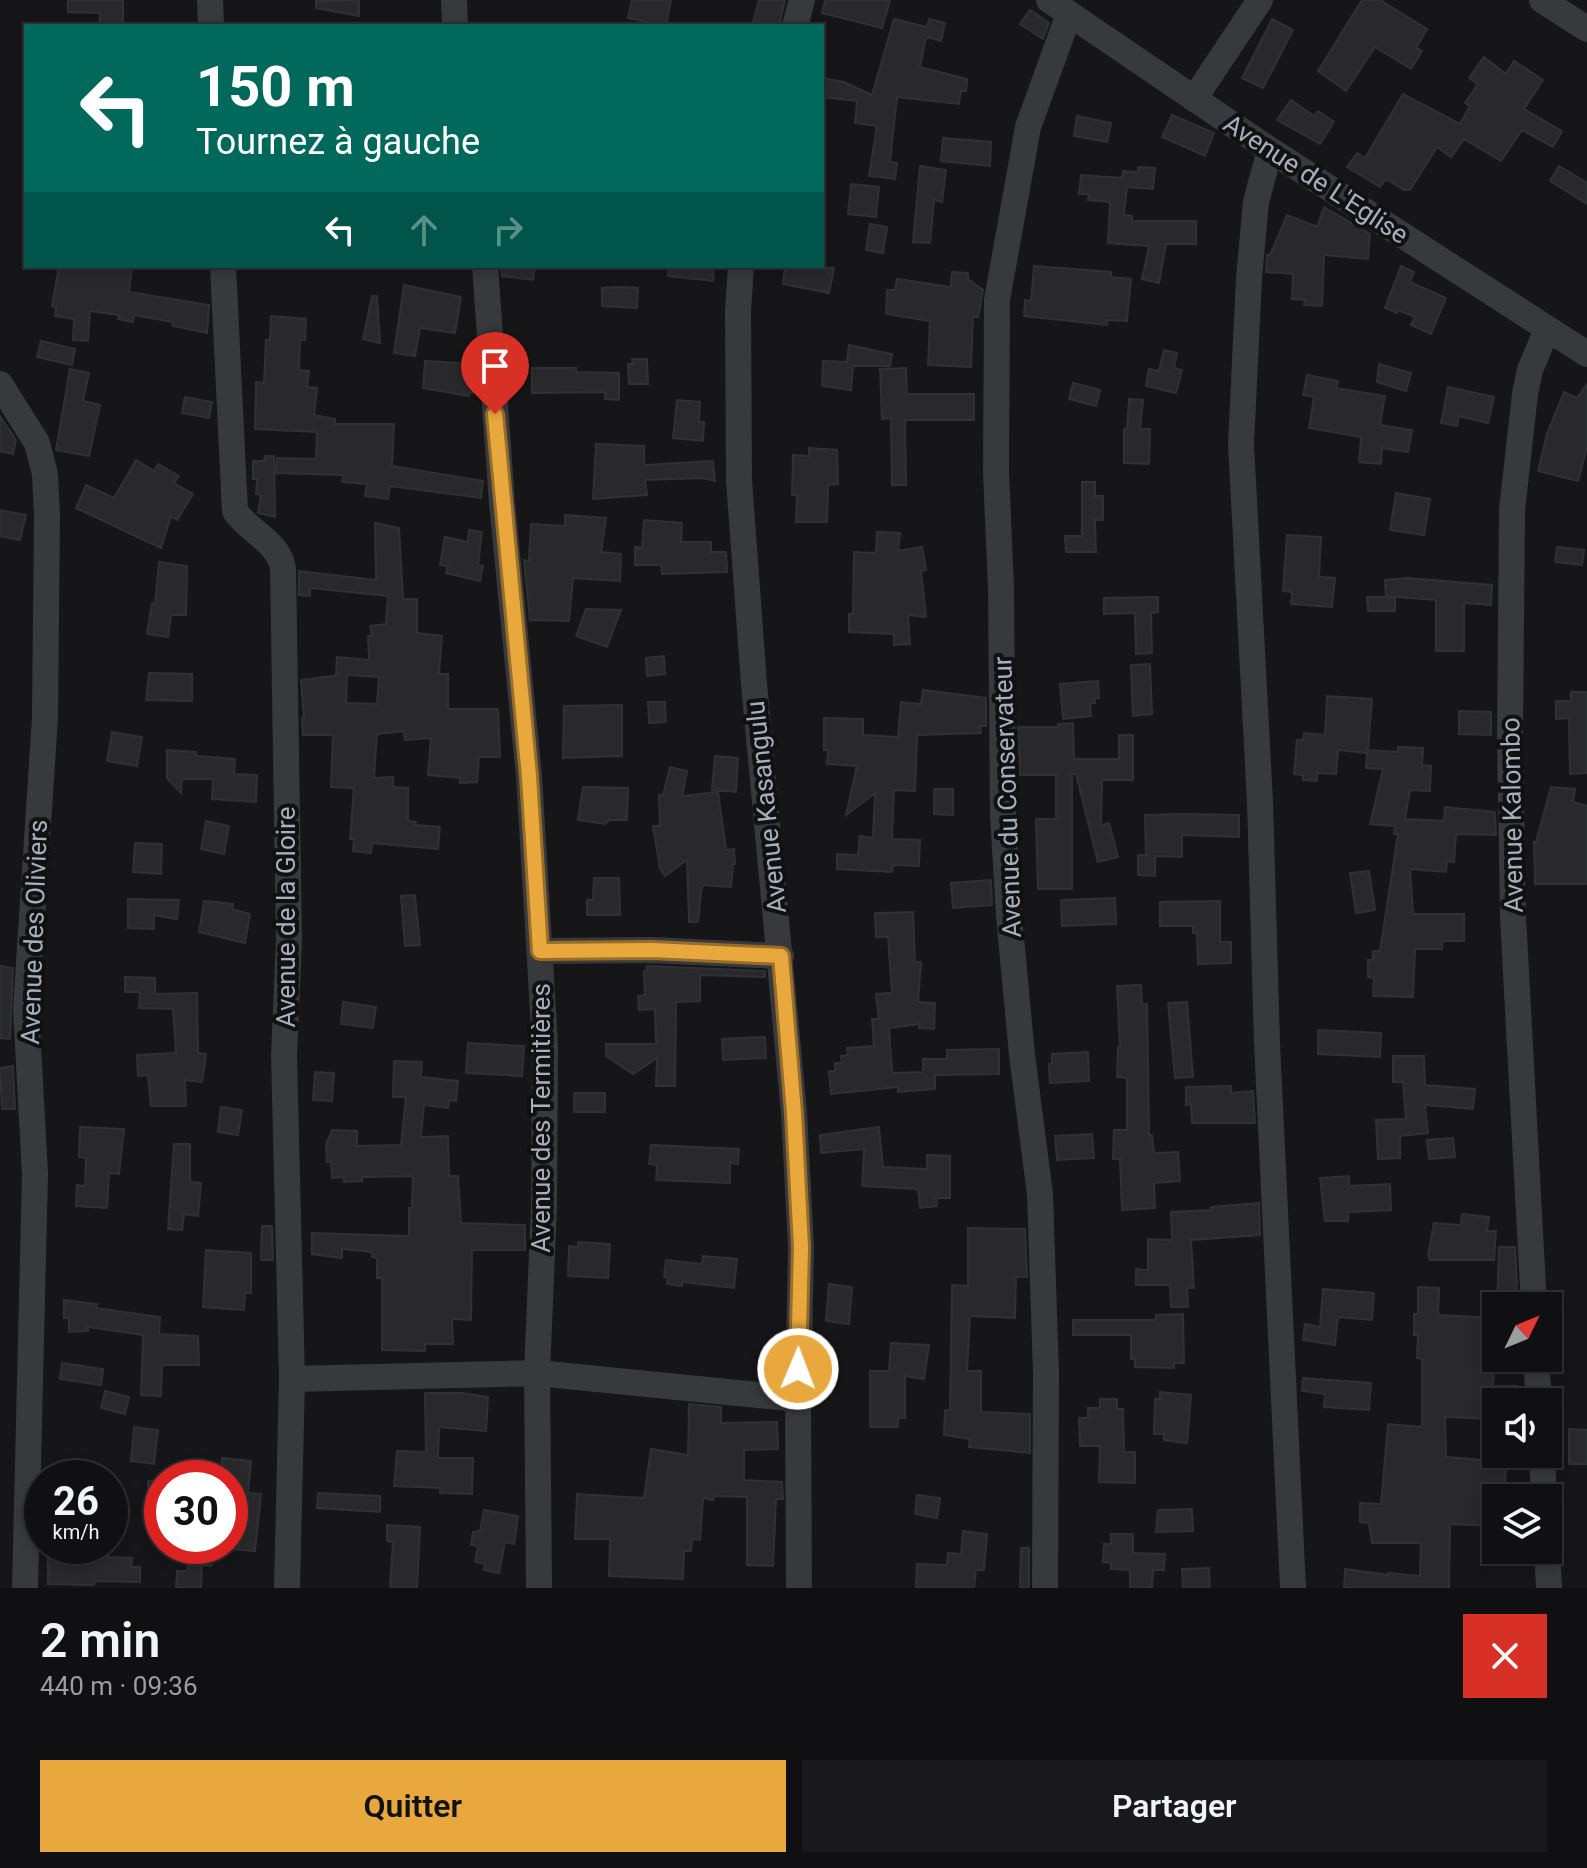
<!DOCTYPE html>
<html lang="fr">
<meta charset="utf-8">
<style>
body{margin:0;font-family:Roboto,sans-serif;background:#19191b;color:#f1f3f6;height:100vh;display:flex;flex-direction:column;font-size:30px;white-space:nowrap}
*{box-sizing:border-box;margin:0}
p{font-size:26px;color:#9c9d9f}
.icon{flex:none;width:44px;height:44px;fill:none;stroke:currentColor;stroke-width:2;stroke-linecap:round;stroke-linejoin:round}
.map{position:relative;height:1588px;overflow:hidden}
.drawer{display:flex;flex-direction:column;background:#101012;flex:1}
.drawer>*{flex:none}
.banner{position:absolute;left:24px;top:24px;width:800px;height:244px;border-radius:0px;box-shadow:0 4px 12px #0003,0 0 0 2px #303032;background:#00695c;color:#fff;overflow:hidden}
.needle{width:52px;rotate:47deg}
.controls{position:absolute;left:1482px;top:1292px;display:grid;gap:16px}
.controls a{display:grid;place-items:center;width:80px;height:80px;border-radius:0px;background:#101012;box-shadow:0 4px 12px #0003,0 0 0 2px #303032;font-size:40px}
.speed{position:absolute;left:24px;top:1460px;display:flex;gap:16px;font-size:40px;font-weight:700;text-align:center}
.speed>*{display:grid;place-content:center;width:104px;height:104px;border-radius:50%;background:#101012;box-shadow:0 4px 12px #0003,0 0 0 2px #303032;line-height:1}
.speed small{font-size:20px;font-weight:400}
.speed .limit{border:12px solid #d22;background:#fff;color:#111}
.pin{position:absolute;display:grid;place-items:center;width:68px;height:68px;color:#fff;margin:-82px -34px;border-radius:50% 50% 50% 0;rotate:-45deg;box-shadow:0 0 8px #0007}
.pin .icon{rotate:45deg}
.me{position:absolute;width:88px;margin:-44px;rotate:1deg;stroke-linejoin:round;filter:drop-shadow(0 0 6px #0008)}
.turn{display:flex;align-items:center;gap:28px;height:168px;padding:0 40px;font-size:36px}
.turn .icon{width:104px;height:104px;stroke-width:2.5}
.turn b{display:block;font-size:56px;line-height:68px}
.lanes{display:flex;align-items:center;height:76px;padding:0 40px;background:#0003;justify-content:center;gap:40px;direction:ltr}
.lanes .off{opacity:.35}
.round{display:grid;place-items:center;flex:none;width:84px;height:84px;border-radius:0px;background:#19191b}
.headline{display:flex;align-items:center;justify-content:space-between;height:136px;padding:0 40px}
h1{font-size:48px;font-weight:600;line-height:60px}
.action{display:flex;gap:16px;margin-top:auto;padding:16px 40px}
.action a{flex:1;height:92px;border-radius:0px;background:#e9a83d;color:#111;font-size:32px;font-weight:600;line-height:92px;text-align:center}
.action a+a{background:#19191b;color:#f1f3f6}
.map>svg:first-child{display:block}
.building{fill:#29292c;stroke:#303134;stroke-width:2;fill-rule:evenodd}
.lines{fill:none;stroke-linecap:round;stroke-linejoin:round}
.minor{stroke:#38393d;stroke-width:26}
.route-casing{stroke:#976d28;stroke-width:20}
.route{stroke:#e9a83d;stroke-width:14}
.labels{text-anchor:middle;stroke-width:8;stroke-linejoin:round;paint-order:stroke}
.street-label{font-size:26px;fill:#a9aeb8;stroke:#111113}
</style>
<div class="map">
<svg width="1587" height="1588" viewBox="0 0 1587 1588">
<rect width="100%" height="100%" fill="#161618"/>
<path class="building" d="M68,0H123V25L100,24V13L68,12Z
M359,0V16L316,8V1Z
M632,0H671L666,26L628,18Z
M759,0H785L779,26H752Z
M825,0H890L882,28L822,13Z
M1362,0H1380L1427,29L1416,48L1422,51L1411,69L1375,47L1346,91L1318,71Z
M1030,10L1049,23L1043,39L1020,24Z
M894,19L927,27L929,19L945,23L941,41L926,37L920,67L967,79L966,91H961L959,104L897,97L890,162L897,163L895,179L869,176L877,126L855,123L857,101L822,97V78L844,82L872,95Z
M1272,19L1293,30L1263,88L1242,78Z
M1484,57L1506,74L1514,61L1543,80L1524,109L1562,131L1553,147L1522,130L1501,161L1464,139L1451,157L1437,147L1410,190H1404L1386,179L1380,187L1347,167L1357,153L1365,158L1403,94L1460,124L1470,106L1465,103L1478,84L1469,78Z
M1291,100L1314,116L1318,111L1334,122L1320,144L1277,120Z
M1172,115L1214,133L1205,156L1162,137Z
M1077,116L1111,123L1107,142L1074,136Z
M943,138L991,142L990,166L941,161Z
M920,166L946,170L942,202L934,200L930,243L913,242Z
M1559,166L1587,183V204L1550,181Z
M1138,167L1155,168L1153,189L1127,187L1124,215L1132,216V221H1196V244H1166L1159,283L1142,279L1149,246L1108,243L1110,202L1088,200L1089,194H1079L1081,175L1122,178L1123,171L1138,172Z
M851,184L879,187L876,217L848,214Z
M1324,207L1370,234L1368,259L1324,255L1322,306L1304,305L1305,300L1292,299L1293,274L1266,272L1267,255H1270L1287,215L1317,227Z
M870,224L887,227L883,253L866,250Z
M59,266H132L129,292L209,305L207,333L173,326V322L134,315L133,322L118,319L119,315L90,311L88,341L73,340L74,319L55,316L56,307L52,306Z
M501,266H535L533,280L502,276Z
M669,266H714L713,281L668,276Z
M792,266L834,268L829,293L783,284L785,267Z
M1034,266L1111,272V277L1131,279L1127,321L1107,320V325L1024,316L1025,300L1031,301Z
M1401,266L1414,272L1410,282L1446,298L1431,334L1411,325L1415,317L1398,310L1397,313L1385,308Z
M952,272L968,273V279L983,290L978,317H973L971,367L928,365L930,321L886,314L887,290H895L897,279L951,287Z
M404,285L461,297L455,333L420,328L415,356L394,353Z
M619,287L638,288L637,308L602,306V288Z
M372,296H377L380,343L363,339Z
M271,316L306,319L305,340H300L299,370L309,371L307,387L317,388L314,415L335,419V424H394L392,466L483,481L481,498L390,486L388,499L365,496L367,484L342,482L343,475L276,473L277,458L316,459L317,432L255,429L256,382L264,383L266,340H270Z
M41,341L75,349L72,365L37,357Z
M849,345L892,354L890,366H853L851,390L822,386L823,361L847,362Z
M1164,350L1177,353L1174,368L1182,370L1176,393L1146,386L1149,369L1159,371Z
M632,359H647L648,384H629L628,364H633Z
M425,361L476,364L478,393H469V396L423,388Z
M1379,364L1411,373L1406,391L1377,382Z
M532,368H576V372L619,373V400L605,399V392L532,393Z
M906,368L907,394H974V420H905L906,485H892L891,418L882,419L880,369Z
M70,369L89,373L83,401L100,405L89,456L56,450Z
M1307,375L1338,381L1336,388L1385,396L1380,425L1412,430L1408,452L1382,448L1381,464L1359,462L1361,437L1309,428L1314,397L1303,395Z
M1073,383L1100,390L1096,406L1069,399Z
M1587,384V447L1578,481L1538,471L1547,434L1564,392L1577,398Z
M1448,387L1494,397L1488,423L1459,416L1457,426L1441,423Z
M185,397L212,402L209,418L182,413Z
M1129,399L1143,400L1140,429H1150L1149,464L1124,463V429H1127Z
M677,400L700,402L699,422H704L703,441L673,438Z
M0,416L16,440L13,454L0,451Z
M596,444L644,446V465L713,461L715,481L702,478L645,480L647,495L593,499Z
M809,448L837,450L838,484L828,485L827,522H796L797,495H792L793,455L809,456Z
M265,456H274L275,517L258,513L261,495L256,494L257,479H253V461H264Z
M136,460L154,471L158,464L179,476L174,483L193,494L177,520L171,516L161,548L76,508L86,485L114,498Z
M1082,482H1095V496H1103V520H1095L1096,552H1066L1065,536H1082Z
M1396,493L1430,499L1424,535L1390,530Z
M0,510L26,515L20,540L0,536Z
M565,515L606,518L601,552L621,554L620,581L573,578L569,621L530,620L524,560L529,561L531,524L565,526Z
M644,520L682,523L681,542H711V552H726L727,572L662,574L661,565H635V547L642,548Z
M375,523L399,528L403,599H417V633L442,636L439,674H448V709H498L500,757H479L477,782L460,783V778L428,775L431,738L405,740L404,731L377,734L374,778L393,777V787L408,788V821L416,822L415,825L440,827L438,849L372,843L371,853L353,851L354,839H350L354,788L331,787L333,735H303L302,718H304L301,680L340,675L336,674L337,657L369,660L368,636H372L370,626L386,624L388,596L310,588V596L299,595V571L376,580ZM347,675L379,677L377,704L346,703Z
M469,530L482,532L478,565L483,566L480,581L446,573L448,566L440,565L445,537L468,542Z
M877,532L900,533L898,551L922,547L926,570L921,571L926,617L908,615L910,644L894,645V634L849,632V614H853L854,552L876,553Z
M1287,535L1321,537L1319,577L1335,578L1332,607L1291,604L1292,592L1283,591Z
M1557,547L1584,550L1582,565L1555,562Z
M159,562L187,566L186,615H171L168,637L147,634L152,603L155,604Z
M1407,578L1492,585L1491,605L1464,603V651H1436V600L1386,596L1385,580Z
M1158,597V612L1151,613L1152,653L1136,654L1135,613L1104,614V598Z
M1367,597H1395V611H1368Z
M586,609L621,610L607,647L576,636Z
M664,656L665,674L647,676L646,658Z
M1150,664L1152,714L1133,716L1131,665Z
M149,673L192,674V701L146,700Z
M1098,681L1099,698H1094L1095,703L1090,704L1091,716L1063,719L1060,684Z
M923,690L986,698V726H980L981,733L917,735L915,791L894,790L892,839L920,840L919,866L893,865L892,872L837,869V854L858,855L860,836L873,838L875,793L846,815L857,766L827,764L828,750H824V718L863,719V735L898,737L901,702L921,704Z
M1571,692H1587V773L1570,774L1569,718L1556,719V701H1571Z
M1327,696L1372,699L1368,750L1398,752V747L1423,748L1422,765L1431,766L1430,791L1410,790L1405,819L1444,821L1445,807L1495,812L1496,835L1456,834L1454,862L1447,861L1446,872L1410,869L1413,914H1464V941H1442V949H1415L1413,997L1373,996L1374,978L1368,977V960H1373V951H1380L1398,834H1394L1395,826L1370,824L1383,769L1366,768L1367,753L1338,750L1336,774L1317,773V781L1303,780V775L1294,774L1297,740H1303L1304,733L1325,735Z
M648,702H665L666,722L649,723Z
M622,705V756L563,758L564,706Z
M1459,711L1491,712V735L1459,734Z
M1073,723L1074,759H1119V735H1133V780H1102L1101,825L1109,823L1118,857L1098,862L1076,774H1072V889H1038L1036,819H1056V775H1020L1018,727H1058V724Z
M112,732L142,737L137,766L107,761Z
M167,750L196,752V756L235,759L234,774L257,775L256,802L212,799L213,779H182L181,793L167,778Z
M715,756L738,758L736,792L712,790Z
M670,767L687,771L682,796L718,792L726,850L734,849L735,864H733L731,887L702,885L698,922H689L687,860L665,876L660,868L653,826H660L659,795H663Z
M583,787L628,788L627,820H609L605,824L578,820Z
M1551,787L1575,789L1573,802L1587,806V884H1535L1534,842H1536Z
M934,789H953V815L934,814Z
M1183,814L1239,815V837L1182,835V857L1155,856V876L1138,875V855H1150H1146L1145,815Z
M206,821L229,826L224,854L201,849Z
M135,843L162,844L161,874L133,872Z
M1369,871L1375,910L1356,913L1350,873Z
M594,878H619L620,915H587V900H593Z
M991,880L992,905L953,908L951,883Z
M415,895L420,945L405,946L401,896Z
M1115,898L1116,924L1062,926L1061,900Z
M128,899L179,900L177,919L154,915V929L128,928Z
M204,901L233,904L232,909L250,914L245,943L199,932Z
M1220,901V942H1231V963L1198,964L1197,933H1193V926H1160V902Z
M913,912L915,962H921L918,1002L935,1003L934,1029L919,1028L920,1024L889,1028L892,1073L923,1072V1059H947V1050L999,1049V1074L935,1075V1089L898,1092V1087L831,1094L829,1071H835V1063H842L841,1056L848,1055L847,1048L874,1046L872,1019H879L876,994L892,993L888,937H876L875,913Z
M0,966L13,968L10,1039L0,1038Z
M647,966L765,971V977L700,975V1001L676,1002L675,1086H656L657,1058L633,1074L606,1056V1044H656L655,1009L639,1010L638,996L645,995L644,971H647Z
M125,977L155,978V994L197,993L198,1053L206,1054L202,1082L185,1080L186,1106H151L148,1075L138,1076L137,1055L176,1053L173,1009L139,1008L140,992H125Z
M1141,985L1142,1005L1147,1004L1149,1135H1152L1154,1153L1178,1152L1180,1181L1154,1183L1155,1208L1122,1210L1120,1159H1113L1114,1130H1127V1078L1117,1077L1118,1047H1120L1117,986Z
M343,1002L376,1007L373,1028L341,1024Z
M1187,1002L1193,1077L1175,1078L1168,1003Z
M1318,1030L1381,1033L1380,1057L1318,1054Z
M765,1037L766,1058L723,1060L722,1039Z
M468,1043L524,1046L522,1076L466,1073Z
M1088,1052L1089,1081L1050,1083L1049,1064H1052V1054Z
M1393,1056H1424L1425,1085L1475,1089L1473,1109L1425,1105L1428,1133L1400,1136V1158L1378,1159L1376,1120L1406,1119L1403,1082H1393Z
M394,1061L422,1062L421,1077L458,1081L456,1101L449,1100L448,1108L424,1105L421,1137L448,1136L449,1176H458L461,1223L525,1225V1250H472L471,1320L452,1319L453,1344H425V1351L382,1350V1278H377V1258L372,1257V1252L342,1249V1258L312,1254V1233L409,1236V1208H412L413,1176L362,1177V1181L344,1182V1177L332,1178L331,1162H327L326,1144L332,1130L357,1131V1146L401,1145L406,1097H393Z
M13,1066L15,1109H2L0,1068Z
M315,1072L334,1073L332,1101L313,1100Z
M1231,1086V1093L1253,1091L1255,1123H1192L1191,1104L1186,1105V1087Z
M574,1093H605V1112H574Z
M221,1107L242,1110L238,1135L218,1132Z
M80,1127L124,1129L119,1174L109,1173L107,1208L76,1206L77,1185L85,1186L86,1158L79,1157Z
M879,1127L883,1167L927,1169V1155L950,1156V1198H936L937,1206L920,1208L918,1189L862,1186L864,1149L821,1153L820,1135Z
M1092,1134L1094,1158L1057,1160L1055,1136Z
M1453,1138L1455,1157L1429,1159L1427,1140Z
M174,1144H190V1182L201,1183L198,1216L184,1214L182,1230L168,1229Z
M651,1145L739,1149L738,1164L730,1163V1183L656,1180L657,1165L649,1164Z
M1349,1176V1186L1390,1184L1391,1210L1348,1212V1221H1325L1320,1178Z
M1259,1203L1260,1235L1191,1240L1194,1288H1187L1188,1307H1171L1170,1285H1136V1269L1148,1270V1239L1172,1240L1171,1212L1211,1210V1207Z
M1462,1214L1489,1217L1487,1231H1496L1494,1260H1430L1428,1255L1434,1223L1461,1225Z
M262,1226H272L273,1260H261Z
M968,1228L1025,1229L1027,1277H1016L1015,1318L970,1316L967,1371H981V1412L1030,1414V1453L969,1447L970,1439L944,1435L945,1410H950L952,1285L968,1286Z
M578,1242L610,1244L608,1278L568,1276L569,1246L578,1247Z
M1499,1247H1515L1518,1306H1497Z
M206,1250L251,1253V1293H245L244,1310L203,1307Z
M703,1256L737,1259L734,1288L682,1282V1286L667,1284L668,1278L664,1277L666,1260L702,1264Z
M829,1284L852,1287L849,1324L826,1321Z
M1418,1287L1439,1288L1438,1315L1496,1318L1493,1386H1517V1402H1496V1419L1445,1417L1446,1457L1507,1462L1503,1498H1496V1526L1450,1524L1449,1588H1344L1345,1569L1388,1575V1573L1420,1576L1421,1543H1372L1369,1523L1360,1522V1503L1381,1504L1388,1424L1422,1427V1359L1417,1358L1418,1335H1414V1314H1418Z
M1323,1289L1374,1293L1372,1320L1338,1317L1335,1345L1303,1340L1305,1324L1320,1327Z
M64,1300L97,1304L96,1308L160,1317L159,1334L198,1336L199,1365H162L161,1396L141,1395L143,1335L88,1327V1331L69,1332V1318H64Z
M1183,1314L1184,1363H1174V1368L1135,1367V1359H1131V1335H1073V1320H1156V1315Z
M891,1343L929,1345L924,1379L905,1376V1418H898V1427H870V1371H889Z
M62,1363L103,1369L101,1385L60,1379Z
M1303,1378L1371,1383L1369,1410L1324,1407L1325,1394L1302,1391Z
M105,1391L129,1397L125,1414L101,1408Z
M1160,1392L1191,1395L1187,1443L1164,1440V1434H1154L1155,1399H1160Z
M425,1393H462L488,1397L486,1431L439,1427L438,1458H473L472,1494L440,1493V1488L394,1486L397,1451L426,1452Z
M1100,1399H1117V1409H1123L1124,1452H1135V1483L1099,1482L1100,1446H1080L1079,1418H1088V1408H1100Z
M689,1404L721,1407V1423L777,1422L778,1449L744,1450V1480L782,1482L783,1499H776L773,1566L747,1565V1497L714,1496L713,1500L703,1498L700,1540L692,1539L691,1551H684L683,1579L609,1576L610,1539H575L577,1494L644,1498L651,1449L688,1455Z
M134,1427L158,1430L154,1464L131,1461Z
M1569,1429L1587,1430V1464H1569Z
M222,1458L251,1461L248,1493L261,1494L255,1551L230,1549V1478H221Z
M148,1481L162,1482V1511L148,1510Z
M318,1493L380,1496V1512L317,1508Z
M917,1495L940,1498L937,1518L915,1514Z
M1192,1509L1193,1531L1156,1532L1158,1510Z
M484,1510L518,1516L514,1544L505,1542L499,1573L484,1570L485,1564L475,1562L478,1546L471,1545L473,1532L480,1531Z
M387,1525L420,1527L417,1588H390L393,1542L387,1541Z
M963,1531L987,1534L984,1570H976L974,1588H916L917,1564L947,1565L948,1553L961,1554Z
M1111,1534H1133V1553L1165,1554L1164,1570H1153L1152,1588H1130V1570L1111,1569V1563L1103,1562L1104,1544H1111Z
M63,1546H109L108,1557L132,1558L131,1567H140V1582L94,1581V1585L48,1584V1549L63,1550Z
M203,1546V1549L213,1551L211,1566L202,1565L201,1588H176L177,1571H187L192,1546Z
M1021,1548H1029V1588H1020Z
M1209,1568L1210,1588H1183L1182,1569Z"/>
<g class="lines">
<path class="minor" d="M210,0L211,26
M454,0L455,26
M1049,0L1270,150L1587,354
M1542,0L1587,29
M795,26L802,0
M1194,99L1260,0
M1270,150L1256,202L1249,278L1241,444L1260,802L1267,1043L1293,1588
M223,266L235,511C249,532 278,541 283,568L289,940L284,1055L292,1379L287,1588
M485,266L502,503L529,776L545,1045L544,1206L537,1373L539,1588
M741,266L738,311L739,480L754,684L794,1113L801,1247L798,1399L799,1588
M0,384L37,443L45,474L47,516L45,717L26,1009L35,1174L25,1588
M540,951L652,950L781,956
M1534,1306L1513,917L1510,734L1512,510L1525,394L1530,370L1547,329
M1536,1358L1539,1402
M292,1379L537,1373L798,1399
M1542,1454L1544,1498
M1547,1550L1549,1588
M1045,1588L1046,1373L1040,1194L1022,1055L1009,916L1003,815L1001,589L996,472L997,300L1028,127L1069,14"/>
</g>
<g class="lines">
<defs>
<path id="route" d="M495,414L529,776L540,951L652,950L781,956L794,1113L801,1247L798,1369"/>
</defs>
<use href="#route" class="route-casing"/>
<use href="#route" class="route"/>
</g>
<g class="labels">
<g class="street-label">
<text transform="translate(1316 179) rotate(33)" y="9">Avenue de L'Eglise</text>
<text transform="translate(1007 797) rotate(-92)" y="9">Avenue du Conservateur</text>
<text transform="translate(766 807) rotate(-96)" y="9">Avenue Kasangulu</text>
<text transform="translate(1512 815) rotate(-91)" y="9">Avenue Kalombo</text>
<text transform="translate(286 917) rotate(-90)" y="9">Avenue de la Gloire</text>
<text transform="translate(34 932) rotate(-88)" y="9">Avenue des Oliviers</text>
<text transform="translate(541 1118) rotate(-90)" y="9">Avenue des Termitières</text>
</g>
</g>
</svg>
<div class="controls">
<a><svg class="needle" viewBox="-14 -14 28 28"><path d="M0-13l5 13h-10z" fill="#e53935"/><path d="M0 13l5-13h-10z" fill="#9c9d9f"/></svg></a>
<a><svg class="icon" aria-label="sound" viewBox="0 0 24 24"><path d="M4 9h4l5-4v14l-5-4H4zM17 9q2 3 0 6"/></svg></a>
<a><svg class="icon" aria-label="layers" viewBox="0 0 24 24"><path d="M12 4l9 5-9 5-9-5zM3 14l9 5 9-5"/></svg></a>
</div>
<div class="speed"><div>26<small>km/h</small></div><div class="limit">30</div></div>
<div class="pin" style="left:495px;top:414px;background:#d93025"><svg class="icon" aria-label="arrive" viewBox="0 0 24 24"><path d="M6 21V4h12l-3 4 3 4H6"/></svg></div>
<svg class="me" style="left:798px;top:1369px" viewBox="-20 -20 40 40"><circle r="17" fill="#e9a83d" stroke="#fff" stroke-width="3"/><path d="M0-11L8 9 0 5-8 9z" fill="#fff"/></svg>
<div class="banner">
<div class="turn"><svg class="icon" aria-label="left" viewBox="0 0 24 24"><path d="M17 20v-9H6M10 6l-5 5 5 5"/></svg><div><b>150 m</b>Tournez à gauche</div></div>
<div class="lanes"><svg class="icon" aria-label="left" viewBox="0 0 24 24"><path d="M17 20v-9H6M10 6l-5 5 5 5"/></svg><svg class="icon off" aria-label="ahead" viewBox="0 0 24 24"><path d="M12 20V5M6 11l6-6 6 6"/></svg><svg class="icon off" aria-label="right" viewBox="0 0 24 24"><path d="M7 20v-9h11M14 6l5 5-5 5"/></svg></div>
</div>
</div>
<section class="drawer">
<div class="headline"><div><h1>2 min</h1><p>440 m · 09:36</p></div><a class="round" style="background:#d93025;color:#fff"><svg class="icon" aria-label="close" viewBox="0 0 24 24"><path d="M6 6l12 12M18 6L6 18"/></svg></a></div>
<div class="action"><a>Quitter</a><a>Partager</a></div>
</section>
